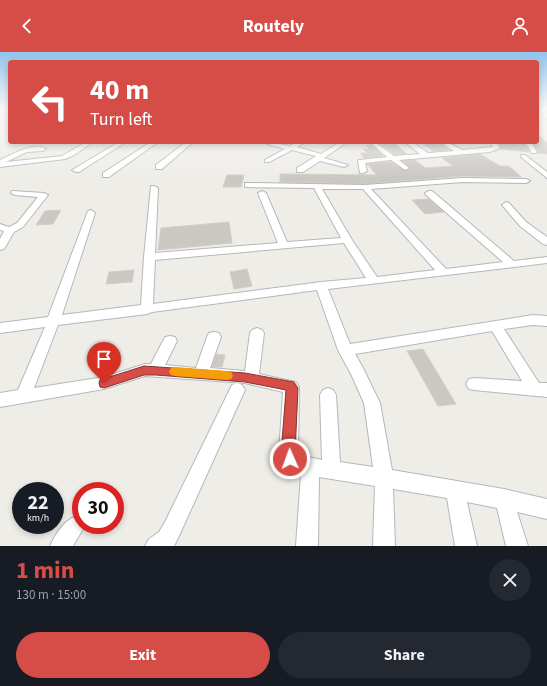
<!DOCTYPE html>
<meta charset="utf-8">
<style>
body{margin:0;font-family:"Source Sans 3",sans-serif;background:#242831;color:#f1f3f6;height:100vh;display:flex;flex-direction:column;font-size:15px;white-space:nowrap}
*{box-sizing:border-box;margin:0}
p{font-size:13px;color:#9ea1a6}
.icon{flex:none;width:22px;height:22px;fill:none;stroke:currentColor;stroke-width:2;stroke-linecap:round;stroke-linejoin:round}
.map{position:relative;height:494px;overflow:hidden}
.side{display:flex;flex-direction:column;background:#171b24;flex:1}
.side>*{flex:none}
.top-card{position:absolute;left:8px;top:8px;width:531px;height:84px;border-radius:4px;box-shadow:0 2px 6px #0003;background:#d64d47;color:#fff;overflow:hidden}
.speed{position:absolute;left:12px;top:430px;display:flex;gap:8px;font-size:20px;font-weight:700;text-align:center}
.speed>*{display:grid;place-content:center;width:52px;height:52px;border-radius:50%;background:#171b24;box-shadow:0 2px 6px #0003;line-height:1}
.speed small{font-size:10px;font-weight:400}
.speed .limit{border:6px solid #d22;background:#fff;color:#111}
.pin{position:absolute;display:grid;place-items:center;width:34px;height:34px;color:#fff;margin:-41px -17px;border-radius:50% 50% 50% 0;rotate:-45deg;box-shadow:0 0 4px #0007}
.pin .icon{rotate:45deg}
.me{position:absolute;width:44px;margin:-22px;rotate:358deg;stroke-linejoin:round;filter:drop-shadow(0 0 3px #0008)}
.turn{display:flex;align-items:center;gap:14px;height:84px;padding:0 16px;font-size:18px}
.turn .icon{width:52px;height:52px;stroke-width:2.5}
.turn b{display:block;font-size:28px;line-height:34px}
.round{display:grid;place-items:center;flex:none;width:42px;height:42px;border-radius:21px;background:#242831}
.head{display:flex;align-items:center;justify-content:space-between;height:68px;padding:0 16px}
h1{font-size:24px;font-weight:700;line-height:30px;color:#d64d47}
.button{display:flex;gap:8px;margin-top:auto;padding:8px 16px}
.button a{flex:1;height:46px;border-radius:24px;background:#d64d47;color:#fff;font-size:16px;font-weight:700;line-height:46px;text-align:center}
.button a+a{background:#242831;color:#f1f3f6}
header{display:flex;justify-content:space-between;align-items:center;height:52px;padding:0 16px;background:#d64d47;color:#fff;font-size:18px;font-weight:700}
.map>svg:first-child{display:block}
.building{fill:#cbc8c4;stroke:#d3cfc7}
.lines{fill:none;stroke-linecap:round;stroke-linejoin:round}
.minor-casing{stroke:#b5b7bb;stroke-width:2}
.minor{fill:#fff;fill-rule:evenodd}
.route{fill:#d64d47;stroke:#8b322e}
.slow{fill:#f59e0b}
</style>
<header><svg class="icon" aria-label="back" viewBox="0 0 24 24"><path d="M15 5l-7 7 7 7"/></svg>Routely<svg class="icon" aria-label="person" viewBox="0 0 24 24"><circle cx="12" cy="8" r="4"/><path d="M4 21q1-7 8-7t8 7"/></svg></header>
<div class="map">
<svg width="547" height="494" viewBox="0 0 547 494">
<rect width="100%" height="100%" fill="#efede8"/>
<path class="building" d="M537,81L547,91V102L538,101L533,90H537Z
M420,90H439L449,98L433,99Z
M498,90H524L529,100L501,97Z
M394,91L407,102H394L381,92Z
M366,93H372L383,104L364,106L360,101H367L363,97H369Z
M480,102L500,114H509L521,125L463,124L365,132L280,130V122L377,123L367,112L391,110L406,119L410,116L403,109L415,108L425,116L453,114L442,106Z
M227,123H244L241,135H223Z
M428,147L444,160L425,162L412,148Z
M61,158L53,172L36,173L45,159Z
M229,170L232,191L158,198L161,176Z
M247,217L252,234L234,237L230,220Z
M134,218L132,230L106,232L109,220Z
M423,297L456,352L438,354L407,299Z
M216,302L225,303L222,315H212Z"/>
<g class="lines">
<defs>
<path id="minor" d="M4,57L10,58L0,64V60Z
M539,57H544L547,62V68Z
M86,90H93L74,103L65,107L0,115V108C11,103 35,89 46,97L43,99L27,100L6,110L62,104Z
M119,90H126L79,120H76L72,118Z
M151,90H158L109,125H103V121Z
M186,90H193L162,117H156V113Z
M267,90L290,94L297,90H305L297,95L321,102L340,90H347L324,106L348,113L344,115L320,109L303,120H297V116L316,104L292,98L269,110H265V108L285,97L267,92Z
M375,90L394,104L420,102L405,90H412L428,101L454,99L440,90H447L462,98L493,95L490,90H496L500,96L490,100L399,108L409,116L405,118L391,108L365,111L367,119L363,121H360L358,109L359,108L387,105L373,93V91Z
M525,90H531L537,100L536,101H532Z
M521,103H525L547,120V126L521,105Z
M463,126L526,127L530,129L526,131L463,130L371,137L446,217L503,210L426,143L425,141L429,139H432L514,209L547,205V211L328,237L350,292L533,263L547,264V274L533,273L504,277L539,331H547V345L474,338L469,337L466,332L469,327L474,326L522,329L492,279L355,302L363,316L380,351L392,418L504,437L547,447V467L517,460L528,494H506L497,456L467,450L477,494H455L447,446L393,437L395,494H373L375,434L319,425L318,494H296L301,422L286,417L279,402L283,340L245,331L145,324L104,337L0,355V341L18,338L45,275L0,281V271L48,265L88,159L91,158L95,161L62,263L141,253L144,205L151,134H154L158,136L155,201L278,191L258,141L262,139L266,141L287,190L341,186L314,136L245,135V131H248L365,133ZM322,137H363L435,218L377,225L352,188ZM344,191L366,226L321,230L153,252L155,208ZM317,238L338,298L351,322L364,351L373,415L340,410L336,343L333,338L328,336L323,338L320,343L322,408L298,403L299,335L296,330L259,322L264,281L262,278L257,276L252,278L250,281L245,319L210,316L221,285L219,281L214,280L209,281L207,285L196,316L165,313L177,289L175,285L170,284L165,285L151,312H145L104,325L34,336L58,273L147,262L152,260Z
M12,139L44,141L48,143L23,175L14,180L4,197L0,198V187L4,179L0,178V172L9,175L17,171L38,145L15,143L11,141Z
M506,150L509,151L526,170L547,185V193L543,192L520,174L502,153Z
M237,331L242,333L245,338L179,484L174,494H145L149,487L159,480L165,470L232,333Z
M74,465L81,468V473H83L84,475L73,494H50C55,483 63,470 74,465Z"/>
</defs>
<use href="#minor" class="minor-casing"/>
<use href="#minor" class="minor"/>
</g>
<linearGradient id="sky" x2="0" y2="1"><stop stop-color="#92c3ed"/><stop offset="0.45" stop-color="#f8f7f5"/><stop offset="1" stop-color="#f8f7f5" stop-opacity="0"/></linearGradient>
<rect width="547" height="126" fill="url(#sky)"/>
<path class="route" d="M144,314L245,321L294,330L298,336L295,402L296,407L294,412L290,414L285,412L281,402L286,338L245,330L156,323H144L104,336L100,335L99,331L100,328Z"/>
<path class="slow" d="M175,315L227,319L231,320L233,324L231,327L227,328L175,324L171,323L169,320L171,316Z"/>
</svg>
<div class="speed"><div>22<small>km/h</small></div><div class="limit">30</div></div>
<div class="pin" style="left:104px;top:331px;background:#d93025"><svg class="icon" aria-label="arrive" viewBox="0 0 24 24"><path d="M6 21V4h12l-3 4 3 4H6"/></svg></div>
<svg class="me" style="left:290px;top:407px" viewBox="-20 -20 40 40"><circle r="17" fill="#d64d47" stroke="#fff" stroke-width="3"/><path d="M0-11L8 9 0 5-8 9z" fill="#fff"/></svg>
<div class="top-card">
<div class="turn"><svg class="icon" aria-label="left" viewBox="0 0 24 24"><path d="M17 20v-9H6M10 6l-5 5 5 5"/></svg><div><b>40 m</b>Turn left</div></div>
</div>
</div>
<section class="side">
<div class="head"><div><h1>1 min</h1><p>130 m · 15:00</p></div><a class="round"><svg class="icon" aria-label="close" viewBox="0 0 24 24"><path d="M6 6l12 12M18 6L6 18"/></svg></a></div>
<div class="button"><a>Exit</a><a>Share</a></div>
</section>
